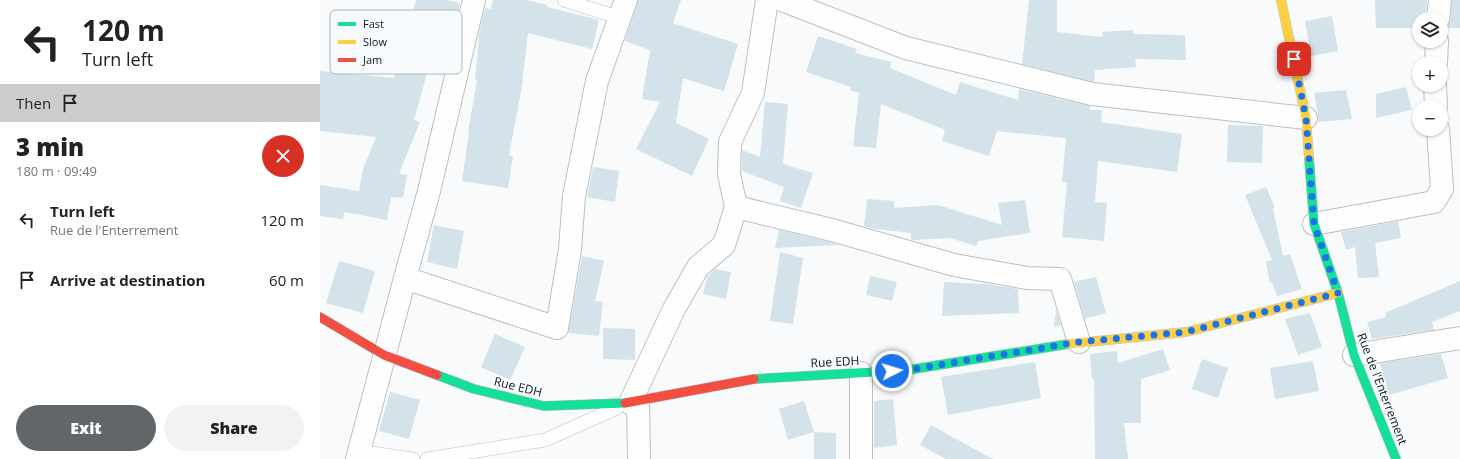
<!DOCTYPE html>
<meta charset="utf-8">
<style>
body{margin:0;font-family:"Open Sans",sans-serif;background:#f2f2f2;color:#222;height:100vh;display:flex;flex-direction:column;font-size:15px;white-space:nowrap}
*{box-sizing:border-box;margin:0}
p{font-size:13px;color:#767676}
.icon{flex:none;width:22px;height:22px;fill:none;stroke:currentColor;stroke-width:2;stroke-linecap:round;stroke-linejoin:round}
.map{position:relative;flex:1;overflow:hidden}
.drawer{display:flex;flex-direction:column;background:#fff;width:320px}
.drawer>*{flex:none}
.hud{background:#fff;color:#222;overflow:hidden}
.fabs{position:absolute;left:1092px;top:12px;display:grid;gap:8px}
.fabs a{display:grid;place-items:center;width:36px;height:36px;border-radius:50%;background:#fff;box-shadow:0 1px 3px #0004;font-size:20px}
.pin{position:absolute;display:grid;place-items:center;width:34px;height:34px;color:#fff;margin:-17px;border-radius:8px;box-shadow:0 2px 6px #0006}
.me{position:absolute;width:44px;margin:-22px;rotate:85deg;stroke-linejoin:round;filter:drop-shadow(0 0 3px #0008)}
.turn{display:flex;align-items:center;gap:14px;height:84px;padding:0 16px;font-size:18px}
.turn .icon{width:52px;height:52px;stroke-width:2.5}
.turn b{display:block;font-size:28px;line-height:34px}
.then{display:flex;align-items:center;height:38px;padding:0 16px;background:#0003;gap:8px;font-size:15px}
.round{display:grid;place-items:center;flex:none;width:42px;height:42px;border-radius:21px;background:#f2f2f2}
.summary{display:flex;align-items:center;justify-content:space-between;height:68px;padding:0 16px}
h1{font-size:24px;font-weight:800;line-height:30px}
.cta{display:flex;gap:8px;margin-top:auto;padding:8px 16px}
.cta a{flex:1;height:46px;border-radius:24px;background:#616669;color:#fff;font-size:16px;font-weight:800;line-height:46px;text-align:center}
.cta a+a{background:#f2f2f2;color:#222}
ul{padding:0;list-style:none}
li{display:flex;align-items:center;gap:12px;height:60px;padding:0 16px}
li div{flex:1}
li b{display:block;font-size:15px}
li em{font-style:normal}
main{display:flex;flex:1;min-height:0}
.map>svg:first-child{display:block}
.building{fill:#d4e2ea}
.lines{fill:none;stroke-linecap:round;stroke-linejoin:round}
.lane-casing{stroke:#bcc0c3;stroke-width:14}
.street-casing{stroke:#bcc0c3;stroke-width:24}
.fast-casing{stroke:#bcc0c3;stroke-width:10}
.slow-casing{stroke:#bcc0c3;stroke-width:10}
.jam-casing{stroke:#bcc0c3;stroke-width:10}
.lane{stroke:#fefeff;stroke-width:13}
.street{stroke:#fefeff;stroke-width:22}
.fast{stroke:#16e098;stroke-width:9}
.slow{stroke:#ffcf43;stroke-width:9}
.jam{stroke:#f24e42;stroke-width:9}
.route{stroke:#1a73e8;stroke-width:7;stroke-dasharray:0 12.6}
.labels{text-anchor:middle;stroke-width:3;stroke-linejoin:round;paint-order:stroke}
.street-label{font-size:12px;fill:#0f161a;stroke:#f7fbfd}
.key{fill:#f7fbfd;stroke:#b1b6b9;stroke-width:1}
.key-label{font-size:11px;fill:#0f161a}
</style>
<main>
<section class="drawer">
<div class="hud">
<div class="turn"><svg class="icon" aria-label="left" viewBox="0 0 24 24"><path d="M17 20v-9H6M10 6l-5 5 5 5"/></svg><div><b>120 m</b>Turn left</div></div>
<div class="then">Then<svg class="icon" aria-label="arrive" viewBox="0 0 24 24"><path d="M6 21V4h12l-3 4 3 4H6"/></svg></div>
</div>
<div class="summary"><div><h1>3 min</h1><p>180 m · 09:49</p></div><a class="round" style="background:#d93025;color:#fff"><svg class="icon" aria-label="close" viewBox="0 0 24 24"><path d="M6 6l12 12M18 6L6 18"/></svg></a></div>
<ul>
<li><svg class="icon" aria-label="left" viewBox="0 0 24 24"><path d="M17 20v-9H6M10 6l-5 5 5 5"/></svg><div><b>Turn left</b><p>Rue de l'Enterrement</p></div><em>120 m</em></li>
<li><svg class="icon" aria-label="arrive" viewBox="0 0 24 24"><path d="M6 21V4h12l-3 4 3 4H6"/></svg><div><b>Arrive at destination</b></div><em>60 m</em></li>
</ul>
<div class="cta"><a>Exit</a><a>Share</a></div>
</section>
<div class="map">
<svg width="1140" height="459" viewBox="0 0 1140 459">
<rect width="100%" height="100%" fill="#f8fafc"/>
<path class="building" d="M96,0H127L140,3L134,33L119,30L94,120L100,122L79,174L87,175L83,198L71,197L67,220L24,212L23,219L0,216V185L39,191L43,169L56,137L0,131V71L74,78Z
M173,0H206L227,5V7L279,20L272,49L208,33L201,92L189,155L193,156L188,188L142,181L149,132H148L157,80H155L159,38H158L165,8L171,9Z
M318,0H361L353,23L418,44L404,91L363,78L356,123L389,139L372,176L316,149L340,102L322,99L330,50L305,41Z
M709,0H737V32L783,37L782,32L813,30V34L865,35L866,60L815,59L816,67L775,70L774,82L702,64Z
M1055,0H1107L1106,19H1099V28H1056Z
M1132,0H1140V28H1126L1130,20Z
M1012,16L1018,51L991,56L985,21Z
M498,36L537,49L535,53L571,62L570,68L636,95L640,82L698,100L699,89L770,106V110H782L781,122L862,134L857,172L778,161L775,202L787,203L784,241L742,237L747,182H742L746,138L677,131L669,156L622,141L625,130L561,104L556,148L533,146L539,93L530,90L531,87L486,72Z
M1086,87L1092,110L1056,118V94Z
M1026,90L1032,119L999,122L994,93Z
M445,102L468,104L463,164L493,173L481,208L460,201L464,187L422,171V150L440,157Z
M908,125L943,126L942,163L907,162Z
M273,167L299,171L295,202L267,197Z
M946,187L955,208L953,209L963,256L970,254L982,289L957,296L952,282L950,283L946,262L952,260L925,195Z
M547,199L574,201V208L618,205L682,225L678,203L705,200L710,233L658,241L656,246L630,238L594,240H591V233L555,229L544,226Z
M1078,221L1081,238L1055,243L1059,277L1038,278L1035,247L1026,250L1021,232Z
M114,225L144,231L137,269L107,262Z
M459,230L509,242L518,245L455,248Z
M460,252L483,258L473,324L450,321Z
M262,256L284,261L275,301L283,302L279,336L248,333Z
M19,261L55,271L43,313L6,303Z
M395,269L411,272L406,299L383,294L387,277Z
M550,276L577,282L572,301L546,295Z
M776,277L786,313L765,319L754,282Z
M1140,281V311L1112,322L1114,330L1052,339L1047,322L1066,317L1065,313Z
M624,282L661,284V283L698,289L699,313L622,316Z
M736,309L741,325L734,327Z
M990,313L1002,347L978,355L965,319Z
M283,328L315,329V360L283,359Z
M175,334L205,347L190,380L161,367Z
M843,349L850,370L821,379V423H804L808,459H775L774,378L772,379L770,354L797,351L798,363Z
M1121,354L1128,378L1069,395L1060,363Z
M882,359L908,368L898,398L872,389Z
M993,361L999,391L955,399L950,368Z
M715,362L721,398L628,415L621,377Z
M70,392L100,400L89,439L59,431Z
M573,399L577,445L554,448V401Z
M484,401L494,432L468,440L459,409Z
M611,425L634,438L673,459H626L600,445Z
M494,432L516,433V459H494Z"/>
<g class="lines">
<defs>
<path id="lane" d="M244,0L300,18
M38,451L93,459
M107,459L225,440L297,408"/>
<path id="street" d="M462,0L586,48L772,94L986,118
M1118,19L1120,0
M1116,63L1117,41
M1115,85L1116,107
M416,207L512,230L634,265L707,278L740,279L759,342
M994,224L1114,202L1122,189L1118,129
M85,278L237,328L250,249L254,196L277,81L306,0
M1034,355L1140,338
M318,401L319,459
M310,403L354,309L378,267L404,245L416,207L409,174L410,142L433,93L447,0
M37,459L85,278L109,191L154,0
M541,459V373"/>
<path id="fast" d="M989,158L994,224L1018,293L1034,355L1076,459
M117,375L154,389L224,406L305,403
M434,379L588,370L748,344"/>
<path id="slow" d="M961,0L986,118L989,158
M748,344L866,332L1018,293"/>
<path id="jam" d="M0,317L64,355L117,375
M305,403L434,379"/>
</defs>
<use href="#lane" class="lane-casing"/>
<use href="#street" class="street-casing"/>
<use href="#fast" class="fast-casing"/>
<use href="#slow" class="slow-casing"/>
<use href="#jam" class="jam-casing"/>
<use href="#lane" class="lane"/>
<use href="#street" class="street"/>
<use href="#fast" class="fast"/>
<use href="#slow" class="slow"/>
<use href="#jam" class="jam"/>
</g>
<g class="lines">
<path class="route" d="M572,371L588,370L759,342L866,332L1018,293L994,224L986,118L974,59"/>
</g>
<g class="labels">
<g class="street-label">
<text transform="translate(515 362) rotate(-3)" y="4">Rue EDH</text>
<text transform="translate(198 387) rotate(14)" y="4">Rue EDH</text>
<text transform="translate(1062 389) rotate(69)" y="4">Rue de l'Enterrement</text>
</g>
</g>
<rect x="10" y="10" width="132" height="64" rx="6" class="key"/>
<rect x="18" y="22" width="18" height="4" fill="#16e098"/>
<rect x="18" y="40" width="18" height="4" fill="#ffcf43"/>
<rect x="18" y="58" width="18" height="4" fill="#f24e42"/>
<g class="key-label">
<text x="43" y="28">Fast</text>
<text x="43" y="46">Slow</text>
<text x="43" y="64">Jam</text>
</g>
</svg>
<div class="fabs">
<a><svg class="icon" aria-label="layers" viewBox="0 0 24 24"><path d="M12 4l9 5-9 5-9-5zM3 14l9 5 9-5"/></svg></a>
<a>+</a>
<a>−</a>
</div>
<div class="pin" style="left:974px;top:59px;background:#d93025"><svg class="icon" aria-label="arrive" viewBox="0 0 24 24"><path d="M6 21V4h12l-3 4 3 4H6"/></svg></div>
<svg class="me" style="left:572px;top:371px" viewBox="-20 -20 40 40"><circle r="17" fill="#1a73e8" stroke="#fff" stroke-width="3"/><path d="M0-11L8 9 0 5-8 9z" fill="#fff"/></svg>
</div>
</main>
